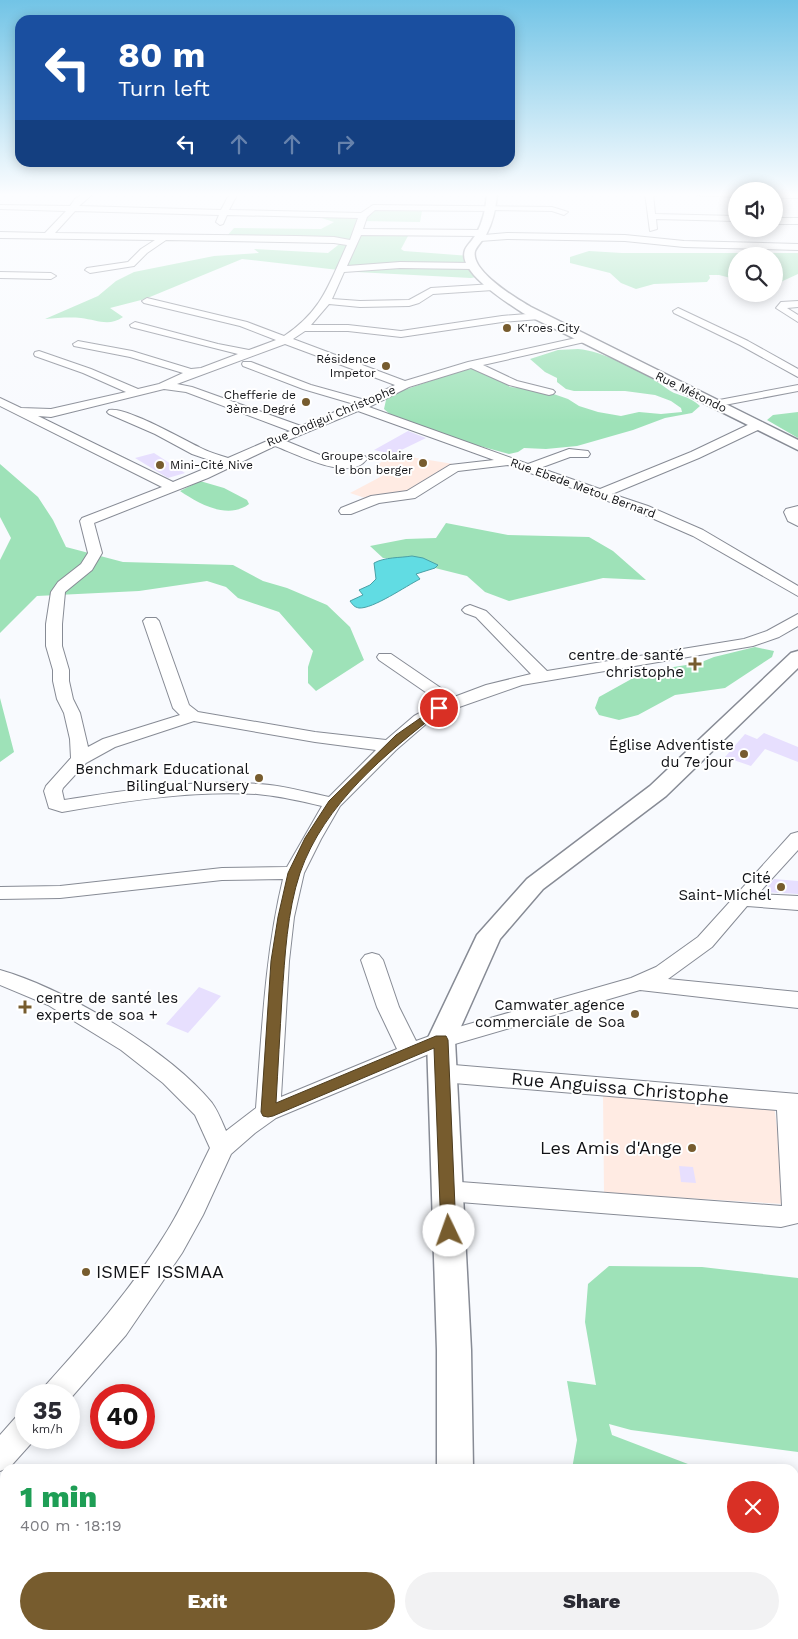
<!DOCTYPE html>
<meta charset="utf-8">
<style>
body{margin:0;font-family:"Work Sans",sans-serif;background:#f2f2f3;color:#2b2b33;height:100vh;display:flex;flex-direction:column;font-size:19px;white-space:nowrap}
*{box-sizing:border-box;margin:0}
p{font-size:16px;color:#7c7c81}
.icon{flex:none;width:28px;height:28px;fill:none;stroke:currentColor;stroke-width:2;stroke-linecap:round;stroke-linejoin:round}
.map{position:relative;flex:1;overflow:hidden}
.drawer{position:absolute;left:0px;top:1464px;width:799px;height:176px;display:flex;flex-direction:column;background:#fff;border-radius:15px 15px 0 0;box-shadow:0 2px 12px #0003}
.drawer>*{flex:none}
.top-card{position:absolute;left:15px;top:15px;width:500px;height:152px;border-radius:15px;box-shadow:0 2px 12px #0003;background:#1a4fa0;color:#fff;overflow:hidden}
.fabs{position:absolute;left:728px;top:182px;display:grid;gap:10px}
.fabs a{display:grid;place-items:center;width:55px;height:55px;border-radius:50%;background:#fff;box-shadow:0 2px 12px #0003;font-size:25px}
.speed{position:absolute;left:15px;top:1384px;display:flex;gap:10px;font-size:25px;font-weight:700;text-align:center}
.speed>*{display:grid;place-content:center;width:65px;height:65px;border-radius:50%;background:#fff;box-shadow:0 2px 12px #0003;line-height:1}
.speed small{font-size:12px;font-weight:400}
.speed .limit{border:8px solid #d22;background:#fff;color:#111}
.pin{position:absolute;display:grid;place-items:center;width:42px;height:42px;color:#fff;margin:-21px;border:2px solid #fff;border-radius:50%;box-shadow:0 1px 5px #0007}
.me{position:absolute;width:55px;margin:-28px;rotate:357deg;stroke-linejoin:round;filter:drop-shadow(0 0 4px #0008)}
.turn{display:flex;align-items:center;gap:18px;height:105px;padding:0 20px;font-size:22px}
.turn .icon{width:65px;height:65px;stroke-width:2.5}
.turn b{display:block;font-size:35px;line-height:42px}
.lanes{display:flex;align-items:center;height:48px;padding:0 20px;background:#0003;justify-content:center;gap:25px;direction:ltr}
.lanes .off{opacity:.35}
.round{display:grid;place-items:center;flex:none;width:52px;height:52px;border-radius:26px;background:#f2f2f3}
.summary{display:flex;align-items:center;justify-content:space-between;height:85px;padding:0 20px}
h1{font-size:30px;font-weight:800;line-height:38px;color:#1e9e55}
.action{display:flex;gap:10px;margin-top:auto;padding:10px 20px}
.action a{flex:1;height:58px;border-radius:30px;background:#775c2e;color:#fff;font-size:20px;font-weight:800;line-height:58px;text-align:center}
.action a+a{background:#f2f2f3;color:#2b2b33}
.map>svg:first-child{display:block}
.education{fill:#ffebe3}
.green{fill:#9ee2b8}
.water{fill:#61dce3;stroke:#49a0a6}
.building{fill:#e7dffe}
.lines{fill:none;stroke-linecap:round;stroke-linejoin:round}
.minor-casing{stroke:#878b95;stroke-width:2}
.tertiary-casing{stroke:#878b95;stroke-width:3}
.minor{fill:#fff;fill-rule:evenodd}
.tertiary{fill:#fff;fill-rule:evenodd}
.route{fill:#775c2e;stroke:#4d3c1e}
.poi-dot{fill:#775c2e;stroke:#fff;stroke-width:2}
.labels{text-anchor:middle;stroke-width:4;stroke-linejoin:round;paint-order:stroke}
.far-poi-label{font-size:12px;fill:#121317;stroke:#fff;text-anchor:end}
.far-street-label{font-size:12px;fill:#121317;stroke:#fff}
.poi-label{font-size:15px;fill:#121317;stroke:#fff;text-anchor:end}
.near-street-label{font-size:18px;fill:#121317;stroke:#fff}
.near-poi-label{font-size:18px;fill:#121317;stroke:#fff;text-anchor:end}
</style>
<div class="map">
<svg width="798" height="1639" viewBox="0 0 798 1639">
<rect width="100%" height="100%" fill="#f8fafe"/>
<path class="education" d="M393,454L453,464L409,493L365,498L350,493L384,475L374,467Z
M603,1094L774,1106L787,1197L784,1204L604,1193Z"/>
<path class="green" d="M423,206L420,222L361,221L356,235L408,236L401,249L404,251L470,256L482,276L471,278L356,272L242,259L145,299L110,308L123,317C109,327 97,320 81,318C69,317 57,318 45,319L98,296L116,281L134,272L214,256L259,253L254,249L328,253L342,242L226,237L234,228L321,229L334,222L309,214L362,216L369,209Z
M589,251L622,253H798V274L774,285V256H736V285L731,278L719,275H709L710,278L707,282L654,284L636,289L621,283L610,273L570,263V257Z
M578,349C601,350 648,374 666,388C675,396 689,395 700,406L692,413L665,418L633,430L577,446L546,449L524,448L518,452L509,454L465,442L392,416L384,409L386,400L384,397L459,371L478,368L496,376L510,387L542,390L568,399L579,406L598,412L621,416L639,412L661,414L682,412L681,408L671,401L655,395L625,391H574L566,389L557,382V378L545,372L530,359L558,350Z
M798,412V438L767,420L773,415Z
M0,464L38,497L53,520L66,547L123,562L233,565L263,581L287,588L327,605L350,627L364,660L316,691L308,683V667L313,651L279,612L238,598L226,587L207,581L139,591L37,596L0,633V560L11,538L0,517Z
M200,481L224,488L247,500L249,504C228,520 199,504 180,491Z
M446,523L508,535L589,537L613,551L646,580L603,578L509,601L485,592L467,576L435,568L438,565L412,556L394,559L383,558L370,546L406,539L436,538Z
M755,647L774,651L772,657L725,688L675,695L638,715L619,720L599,715L595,708L599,697L635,677L661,669L699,663L714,657Z
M0,698L14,752L0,762Z
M609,1266L702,1267L798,1278V1452L631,1430L609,1424L612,1435L701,1469H572L577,1440L567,1381L596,1385L585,1322L588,1284Z
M794,1484L798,1485V1589L794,1588Z
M585,1635H716L711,1639H585Z"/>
<path class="water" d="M412,556L423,558L438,565L435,568L416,574L420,579C406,586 373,609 359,608C354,607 353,605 350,601L363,595L359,590L370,585L376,579L374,563C385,557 399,558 412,556Z"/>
<path class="building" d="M408,431L426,438L393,454L374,450Z
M154,453L185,473L168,478L135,458Z
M764,733L798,747V762L765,749L751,766L725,757L745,734L757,739Z
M774,879L798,881V894L764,892Z
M199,987L221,996L188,1033L166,1024Z
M679,1166L693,1167L696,1183L681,1182Z"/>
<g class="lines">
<defs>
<path id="minor" d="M84,193H94L79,206L221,210L230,193H236L237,195L229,210L361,213L373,205L552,207L568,212L564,215L552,211L495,210L491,211L375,210L367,217L363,229L482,230L486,233L484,235L507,233L625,235L684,241L798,244V250L684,247L625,241L507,239L480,241L476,238L479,236L361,235L347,266L400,262L472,263L477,266L472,269L400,268L344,272L332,299L360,301L409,300L431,288L493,284L498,287L493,290L433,294L419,303L409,306L360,307L329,304L311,325H348L401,331L502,316L540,313L545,316L540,319L502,322L401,337L348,331H305L293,339L405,381L468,362L585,336L589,337L590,339L589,341L483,365L517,381L553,390L555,392L553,394L549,395L509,385L471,368L409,387L369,407L528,464L569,449L588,451L590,454L588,457H570L540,468L600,489L691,452L754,422H762L764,425L762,428L699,458L612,494L648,506L703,530L798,586V596L693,536L638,512L508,465L458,471L415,498L379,503L351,514H341L339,511L341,508L371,496L407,491L450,465L494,460L358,411L286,441L325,457L350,461L357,456H365L367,459C350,483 297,454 275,446L208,478L94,523L102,553L92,570L65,592L62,624V646L69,670V681L73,699L80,713L88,747L103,739L180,715L173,708L143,621L146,618H156L159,621L189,705L198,712L315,732L386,740L414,716L440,702L379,660L377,657L379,654H391L454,697L486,685L531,674L476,617L465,613L462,610L465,607L470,605L486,611L547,671L744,639L767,631L798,614V626L779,637L753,646L522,685L445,712L426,724L396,750L340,806L321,839L304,873L294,917L289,961L281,1097L397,1049L377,1007L361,960L365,955L372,953L379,955L383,960L399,1007L416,1041L441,1032L631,978L656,967L698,937L791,834L798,832V850L758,894L798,896V910L747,906L712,947L668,979L798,992V1008L640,990L448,1046L276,1118L255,1133L231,1154L203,1215L182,1253L126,1335L69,1400V1395H41L45,1386C88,1338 130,1291 164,1236C182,1208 195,1178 210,1148L195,1115L163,1083L121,1050L48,1005L0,985V970C64,988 170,1051 212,1103C218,1111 222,1122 226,1131L256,1108C262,1031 265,954 283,879L222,880L60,898L0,899V887L60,886L222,868L287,867L322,806C301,801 279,796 257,794C192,790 126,801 62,812L49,808L44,791L46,786L71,758L70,739L64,713L57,699L53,681V670L46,646V624L51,592L58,582L81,564L88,553L80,521L82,518L162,487L0,406V398L21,408L51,409L126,392L83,373L35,356L34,354L35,352L39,351L91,369L138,389L159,384L183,373L130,357L74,346L73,344L78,341L132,351L191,369L201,368L238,354L131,327L130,325L135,322L218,344L249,350L276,340L240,326L144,303L142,301L147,298L247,322L284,336C322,311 329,284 347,245L334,243L166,240L147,253L134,266L90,273L85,270L87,268L128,262L141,249L155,240L0,238V232L45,233L66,211L0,209V205L70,206L75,199ZM75,211L219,215L216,222L220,225L223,224L227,215L358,218L350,240L334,237L296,236L55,233ZM285,344L395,385L365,400L311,385L251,362H243L242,364L243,366L303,389L354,404L301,426L192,387L177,384ZM164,389L186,392L290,431L228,458C219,455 208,452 199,447C182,439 125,406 109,410L107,412L109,414L155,434L192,454L218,463L173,482L38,416L51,417ZM194,721L315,742L376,750L329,797C305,792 282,785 258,784C193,779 128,790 64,800L62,791L63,788L86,763L115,747Z
M645,193H653L655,214L736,216V221L656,219L657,229L650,231Z
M693,193H736V197L697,195Z
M774,194H798V198H774Z
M774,218H798V224H774Z
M0,272L51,273L56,276L51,279L0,278Z
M798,301V307L787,308L798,315V322L776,308L781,302Z
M678,308L748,341L798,369V377L740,345L674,313L673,311Z
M798,385V391L714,407L708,404L714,401Z
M798,506V526L788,521L784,512L786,509Z
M442,1064L798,1094V1223L781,1227L447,1201L438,1198L434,1191L438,1184L447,1181L782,1206L777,1110L442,1082L434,1079L430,1073L434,1067Z
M26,1413V1438H36L10,1467L0,1471V1435L16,1417Z"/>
<path id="tertiary" d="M487,193H497C496,208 493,222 486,235C483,240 477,246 475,251C470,271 517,299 531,307L798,440V450L523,313C508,303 457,272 465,250C467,245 473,240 476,234C483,222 486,208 487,193Z
M798,651V668L666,796L543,889L500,939L455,1040L471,1350L473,1469H437V1350L427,1040L477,935L527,879L650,786L791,653Z
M427,1635H467V1639H427Z"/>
</defs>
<use href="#minor" class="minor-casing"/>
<use href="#tertiary" class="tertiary-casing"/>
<use href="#minor" class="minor"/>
<use href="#tertiary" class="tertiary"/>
</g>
<linearGradient id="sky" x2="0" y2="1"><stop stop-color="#72c4e6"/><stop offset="0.46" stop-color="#fcfdff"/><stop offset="1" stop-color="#fcfdff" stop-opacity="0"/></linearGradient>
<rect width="798" height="423" fill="url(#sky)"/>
<path class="route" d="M439,705L444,708L442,710C386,753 324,804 300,873C287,912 285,956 282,997C280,1032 278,1067 276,1103L436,1036H446L448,1040L456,1231L454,1235L449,1237L443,1235L441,1231L434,1048L273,1116L268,1117L263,1116L261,1112L271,961L278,917L288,873L305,838L329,801L396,735Z"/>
<g class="poi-dot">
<circle cx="507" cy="328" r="5"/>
<circle cx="386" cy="366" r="5"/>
<circle cx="306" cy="402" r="5"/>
<circle cx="423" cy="463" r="5"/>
<circle cx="160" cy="465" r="5"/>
<path d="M692.5 656.5h5v5h5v5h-5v5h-5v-5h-5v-5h5z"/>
<circle cx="744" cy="754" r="5"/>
<circle cx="259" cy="778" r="5"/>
<circle cx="781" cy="887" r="5"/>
<path d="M22.5 999.5h5v5h5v5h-5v5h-5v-5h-5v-5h5z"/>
<circle cx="635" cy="1014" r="5"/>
<circle cx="692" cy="1148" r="5"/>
<circle cx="86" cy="1272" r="5"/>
</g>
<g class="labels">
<g class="far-poi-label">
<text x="517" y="332" text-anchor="start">K'roes City</text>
<text x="376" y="363">Résidence<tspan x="376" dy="14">Impetor</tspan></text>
<text x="296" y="399">Chefferie de<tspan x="296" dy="14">3ème Degré</tspan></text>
<text x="413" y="460">Groupe scolaire<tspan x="413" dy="14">le bon berger</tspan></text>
<text x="170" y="469" text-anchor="start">Mini-Cité Nive</text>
</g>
<g class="far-street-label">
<text transform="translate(691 392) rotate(26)" y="4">Rue Métondo</text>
<text transform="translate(331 416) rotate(-23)" y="4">Rue Ondigui Christophe</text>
<text transform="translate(583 488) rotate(20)" y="4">Rue Ebede Metou Bernard</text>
</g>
<g class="poi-label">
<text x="684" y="660">centre de santé<tspan x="684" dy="17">christophe</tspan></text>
<text x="734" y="750">Église Adventiste<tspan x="734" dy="17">du 7e jour</tspan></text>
<text x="249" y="774">Benchmark Educational<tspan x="249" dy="17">Bilingual Nursery</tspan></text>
<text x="771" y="883">Cité<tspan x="771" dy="17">Saint-Michel</tspan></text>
<text x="36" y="1003" text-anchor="start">centre de santé les<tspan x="36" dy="17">experts de soa +</tspan></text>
<text x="625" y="1010">Camwater agence<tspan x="625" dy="17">commerciale de Soa</tspan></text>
</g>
<g class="near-street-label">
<text transform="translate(620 1088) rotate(5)" y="6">Rue Anguissa Christophe</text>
</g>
<g class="near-poi-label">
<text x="682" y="1154">Les Amis d'Ange</text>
<text x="96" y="1278" text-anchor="start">ISMEF ISSMAA</text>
</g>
</g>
</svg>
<div class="fabs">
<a><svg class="icon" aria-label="sound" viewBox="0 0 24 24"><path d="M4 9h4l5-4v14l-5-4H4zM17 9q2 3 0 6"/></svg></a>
<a><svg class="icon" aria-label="search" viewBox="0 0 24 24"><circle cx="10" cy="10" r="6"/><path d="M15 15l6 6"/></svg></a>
</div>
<div class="speed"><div>35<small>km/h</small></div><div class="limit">40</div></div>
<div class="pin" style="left:439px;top:708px;background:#d93025"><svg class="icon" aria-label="arrive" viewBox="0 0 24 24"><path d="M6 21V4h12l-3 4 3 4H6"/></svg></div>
<svg class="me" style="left:449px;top:1231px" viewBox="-20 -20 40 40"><circle r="19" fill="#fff"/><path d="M0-13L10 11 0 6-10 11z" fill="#775c2e"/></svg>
<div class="top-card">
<div class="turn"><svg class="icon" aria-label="left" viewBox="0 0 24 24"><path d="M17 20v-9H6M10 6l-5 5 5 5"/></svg><div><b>80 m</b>Turn left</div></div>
<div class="lanes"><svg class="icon" aria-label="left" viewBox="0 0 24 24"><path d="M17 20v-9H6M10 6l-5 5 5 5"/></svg><svg class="icon off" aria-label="ahead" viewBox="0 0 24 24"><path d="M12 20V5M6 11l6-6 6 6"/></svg><svg class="icon off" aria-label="ahead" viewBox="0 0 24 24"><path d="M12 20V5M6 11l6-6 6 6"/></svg><svg class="icon off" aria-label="right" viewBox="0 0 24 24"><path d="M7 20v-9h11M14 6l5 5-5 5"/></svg></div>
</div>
<section class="drawer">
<div class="summary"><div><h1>1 min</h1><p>400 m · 18:19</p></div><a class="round" style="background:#d93025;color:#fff"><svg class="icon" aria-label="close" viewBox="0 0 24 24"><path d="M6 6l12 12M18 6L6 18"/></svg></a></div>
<div class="action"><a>Exit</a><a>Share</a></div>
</section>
</div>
